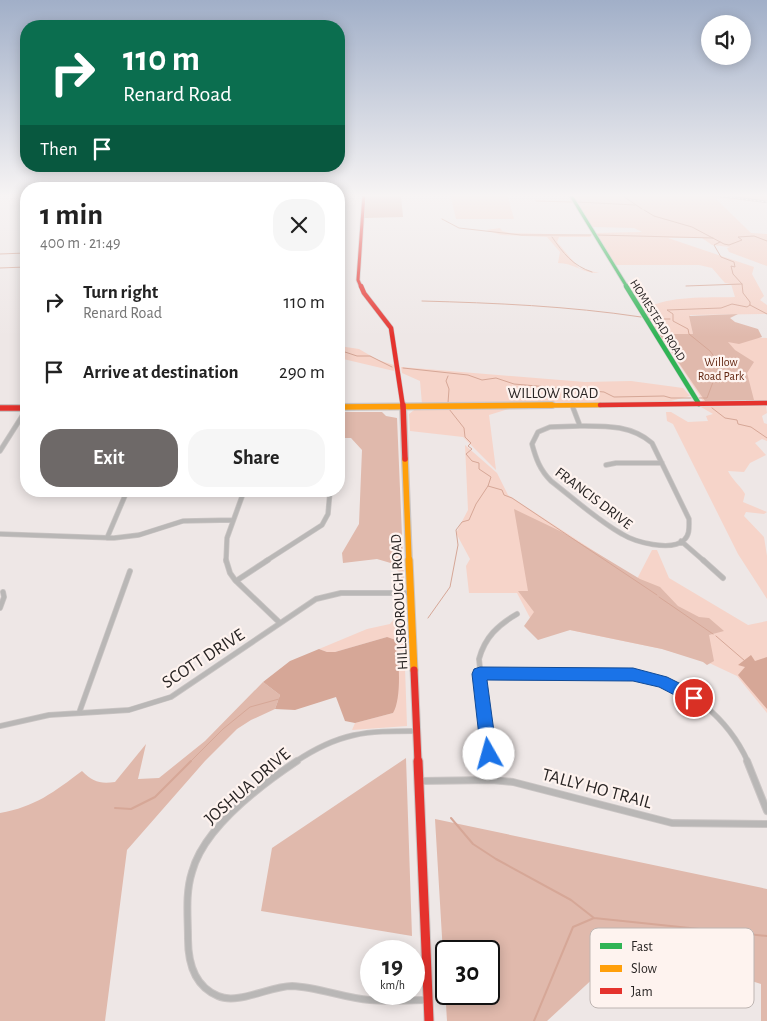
<!DOCTYPE html>
<meta charset="utf-8">
<style>
body{margin:0;font-family:"Alegreya Sans",sans-serif;background:#f6f6f6;color:#222;height:100vh;display:flex;flex-direction:column;font-size:19px;white-space:nowrap}
*{box-sizing:border-box;margin:0}
p{font-size:16px;color:#767676}
.icon{flex:none;width:28px;height:28px;fill:none;stroke:currentColor;stroke-width:2;stroke-linecap:round;stroke-linejoin:round}
.map{position:relative;flex:1;overflow:hidden}
.drawer{position:absolute;left:20px;top:182px;width:325px;height:315px;display:flex;flex-direction:column;background:#fff;border-radius:20px;box-shadow:0 2px 12px #0003}
.drawer>*{flex:none}
.top-card{position:absolute;left:20px;top:20px;width:325px;height:152px;border-radius:20px;box-shadow:0 2px 12px #0003;background:#0b6e4f;color:#fff;overflow:hidden}
.tools{position:absolute;left:701px;top:15px;display:grid;gap:10px}
.tools a{display:grid;place-items:center;width:50px;height:50px;border-radius:50%;background:#fff;box-shadow:0 2px 12px #0003;font-size:25px}
.speed{position:absolute;left:360px;top:940px;display:flex;gap:10px;font-size:25px;font-weight:700;text-align:center}
.speed>*{display:grid;place-content:center;width:65px;height:65px;border-radius:50%;background:#fff;box-shadow:0 2px 12px #0003;line-height:1}
.speed small{font-size:12px;font-weight:400}
.speed .limit{border:2px solid #111;border-radius:8px;background:#fff;color:#111}
.pin{position:absolute;display:grid;place-items:center;width:42px;height:42px;color:#fff;margin:-21px;border:2px solid #fff;border-radius:50%;box-shadow:0 1px 5px #0007}
.me{position:absolute;width:55px;margin:-28px;rotate:353deg;stroke-linejoin:round;filter:drop-shadow(0 0 4px #0008)}
.turn{display:flex;align-items:center;gap:18px;height:105px;padding:0 20px;font-size:22px}
.turn .icon{width:65px;height:65px;stroke-width:2.5}
.turn b{display:block;font-size:35px;line-height:42px}
.then{display:flex;align-items:center;height:48px;padding:0 20px;background:#0003;gap:10px;font-size:19px}
.round{display:grid;place-items:center;flex:none;width:52px;height:52px;border-radius:20px;background:#f6f6f6}
.head{display:flex;align-items:center;justify-content:space-between;height:85px;padding:0 20px}
h1{font-size:30px;font-weight:600;line-height:38px}
.action{display:flex;gap:10px;margin-top:auto;padding:10px 20px}
.action a{flex:1;height:58px;border-radius:20px;background:#6e6968;color:#fff;font-size:20px;font-weight:600;line-height:58px;text-align:center}
.action a+a{background:#f6f6f6;color:#222}
ul{padding:0;list-style:none}
li{display:flex;align-items:center;gap:15px;height:70px;padding:0 20px}
li div{flex:1}
li b{display:block;font-size:19px}
li em{font-style:normal}
.map>svg:first-child{display:block}
.green{fill:#f6d4c9}
.forest{fill:#e0b9ac;fill-rule:evenodd}
.water{fill:#d6a797}
.lines{fill:none;stroke-linecap:round;stroke-linejoin:round}
.stream-far1{stroke:#d6a797;stroke-width:1}
.stream{stroke:#d6a797;stroke-width:2}
.street-far2-casing{stroke:#cac5c4;stroke-width:5.5}
.street-far1-casing{stroke:#cac5c4;stroke-width:6}
.street-casing{stroke:#cac5c4;stroke-width:8}
.fast-far1-casing{stroke:#cac5c4;stroke-width:4.5}
.fast-casing{stroke:#cac5c4;stroke-width:5.5}
.slow-far2-casing{stroke:#cac5c4;stroke-width:5.5}
.slow-far1-casing{stroke:#cac5c4;stroke-width:8}
.slow-casing{stroke:#cac5c4;stroke-width:9}
.jam-far4-casing{stroke:#cac5c4;stroke-width:4.5}
.jam-far3-casing{stroke:#cac5c4;stroke-width:5.5}
.jam-far2-casing{stroke:#cac5c4;stroke-width:8}
.jam-far1-casing{stroke:#cac5c4;stroke-width:9}
.jam-casing{stroke:#cac5c4;stroke-width:11}
.street-far2{stroke:#b9b7b6;stroke-width:4}
.street-far1{stroke:#b9b7b6;stroke-width:4.5}
.street{stroke:#b9b7b6;stroke-width:6}
.fast-far1{stroke:#30b455;stroke-width:3}
.fast{stroke:#30b455;stroke-width:4.5}
.slow-far2{stroke:#ff9f0a;stroke-width:4.5}
.slow-far1{stroke:#ff9f0a;stroke-width:5.5}
.slow{stroke:#ff9f0a;stroke-width:7}
.jam-far4{stroke:#e5322d;stroke-width:3}
.jam-far3{stroke:#e5322d;stroke-width:4.5}
.jam-far2{stroke:#e5322d;stroke-width:5.5}
.jam-far1{stroke:#e5322d;stroke-width:7}
.jam{stroke:#e5322d;stroke-width:9}
.rail-casing{stroke:#aeabaa;stroke-width:2.5}
.rail{stroke:#fef3ef;stroke-width:1;stroke-dasharray:2;stroke-linecap:butt}
.route{fill:#1a73e8;stroke:#114b97}
.labels{text-anchor:middle;stroke-width:4.5;stroke-linejoin:round;paint-order:stroke}
.far-street-label{font-size:12px;fill:#292524;stroke:#fef3ef}
.far-park-label{font-size:12px;fill:#61250f;stroke:#fef3ef}
.street-label{font-size:15px;fill:#292524;stroke:#fef3ef}
.near-street-label{font-size:18px;fill:#292524;stroke:#fef3ef}
.key{fill:#fef3ef;stroke:#beb5b2;stroke-width:1}
.key-label{font-size:14px;fill:#292524}
</style>
<div class="map">
<svg width="767" height="1021" viewBox="0 0 767 1021">
<rect width="100%" height="100%" fill="#eee7e6"/>
<path class="green" d="M450,194H507L514,219H456Z
M571,194H767V203L715,198L751,233L767,234V266L729,252L727,248L730,247L712,245L702,238H668L754,267L752,274L764,296L760,300L767,305V314L690,315L693,334H659L644,309C672,295 704,298 735,297L731,284L725,283L712,268L699,265H615L596,233L642,232L634,228L592,227Z
M500,228L502,231L510,233L590,235L591,237H559L557,242L579,268L599,273C584,274 574,263 558,263L560,252L547,237L501,235L486,230Z
M660,335L767,338V400L703,401Z
M339,346L359,349L378,360L394,365V371L339,358Z
M401,367L585,382L631,381L683,388L690,396L671,401L625,404L531,402L489,415L496,470L463,437L410,431L409,414L422,404L420,381L402,373Z
M766,406L767,413L762,416L764,423L767,424V441L762,439L755,443L766,455L750,463L744,472L728,471C733,481 740,485 745,494L743,502L767,512L764,514L746,512L744,516L764,537L767,556V599L738,554L673,424L667,421L666,412H671L688,422L708,421L706,416L713,414L701,407Z
M465,445L497,473L508,495L637,579L652,550H657L669,578L748,625L767,621V713L737,676L705,661L662,649L570,630L539,635L517,593H469L466,566L470,559L456,533L468,510Z
M403,609L407,726L352,730L355,723L393,713L387,637L335,652H327L319,649L367,629L390,624Z"/>
<path class="forest" d="M366,194H403L401,196L403,217L364,218Z
M738,314L730,318L735,322L758,329L762,337L739,344L728,342L735,350L754,362L747,373L754,400L705,401L659,334H693L689,316Z
M339,412H382L386,416L397,418L404,583L394,564L377,559L343,563L342,553L359,524L362,450L351,438H339Z
M514,509L562,532L640,579L660,587L678,606L699,617L709,618L724,631L709,635L714,661L707,665L703,662L662,649L570,630L538,640L524,626L534,612L518,591H528Z
M263,682L280,695L275,709L251,720L237,729L205,761L127,850L105,1021H0V813C35,807 54,792 82,771C93,782 100,784 115,782L146,744L138,779L159,778L205,741Z
M406,758L412,936L261,911L272,848Z
M435,819L767,889V1021H761V984L679,958L644,935L598,974L547,1021H447ZM489,951V994H446V951Z"/>
<path class="water" d="M387,637L396,640C399,658 402,698 393,713L355,723L345,721L336,697L295,710L275,709L280,695L263,682L290,661L319,649L327,652H335Z
M751,655L755,661L767,657V709L738,675L745,667L738,665Z"/>
<g class="lines">
<path class="stream-far1" d="M620,194L642,209
M536,201L572,202
M577,202L635,205
M644,210L654,216L692,227L724,244L729,245L742,240L738,237L754,236L767,241
M442,219L459,228L521,235H591
M597,235L713,238
M552,237C563,253 573,266 592,272
M0,254L26,253
M0,268L26,267
M686,286L742,284
M422,301C495,303 568,306 641,317
M750,305L767,314
M649,319H670
M339,350L357,356H370L392,367
M403,368L468,375L482,380L496,378L514,384L604,392L614,397L664,396L671,398H691
M448,376L446,381L449,389L448,403
M699,398H707L713,382L724,373L717,370L718,362L710,351L689,334L688,329L673,321V314L667,310L721,308L732,304L747,307L750,305V302L743,293L742,284L733,274L731,266L735,267L734,262L721,257L714,245L720,242
M712,408L725,418L737,420L738,424L751,427L767,438
M449,409L464,428L465,437L471,443L468,446L472,449L466,454L472,461L479,463V469L491,477L488,486L502,490L504,495L512,498L657,595
M659,597L713,634
M428,618L450,587L458,545L456,530L462,522L469,520L476,504L488,486
M716,636L745,661
M190,762L223,729L250,707L279,699"/>
<path class="stream" d="M115,808L131,809L155,797L191,761
M451,818L473,844L496,859L571,900L594,918L767,936
M534,1021L573,927L594,918"/>
<defs>
<path id="street-far2" d="M572,405L580,426
M580,426C606,426 631,425 652,443L689,519C689,527 690,535 684,540C671,552 635,542 622,534C597,520 573,498 551,481C540,470 536,459 532,444L538,432L550,427Z
M0,451L26,410
M606,465L616,463H662
M0,534L114,538L139,535L183,521L233,520
M107,538L127,491
M681,541L704,561
M226,561L227,538L244,491
M266,561L322,525L328,514L330,491"/>
<path id="street-far1" d="M226,560L230,573L235,580L280,623
M703,560L723,578
M236,581L268,560
M0,608L4,597L3,592
M479,673C509,673 540,673 570,674C593,674 616,672 639,676C688,684 728,718 748,762
M79,713L130,571
M0,726L49,715L129,710L171,697L316,599L341,593H411
M295,762C340,732 365,731 417,731
M490,762L479,659C485,637 498,625 517,614"/>
<path id="street" d="M297,761C261,785 204,827 192,872C185,894 188,917 188,939C188,962 194,986 218,996C238,1005 270,986 292,986C318,987 344,998 370,1000C389,1002 408,1000 427,1000
M490,761L492,780
M747,761L767,811
M420,781L492,780L513,782L672,823L767,824"/>
<path id="fast-far1" d="M570,194L627,287"/>
<path id="fast" d="M626,286L699,404"/>
<path id="slow-far2" d="M389,407L600,405"/>
<path id="slow-far1" d="M339,407L552,405
M405,459L409,561"/>
<path id="slow" d="M409,560L414,670"/>
<path id="jam-far4" d="M361,287L358,280L364,194"/>
<path id="jam-far3" d="M361,286L364,293L391,328L403,407
M600,405L767,403"/>
<path id="jam-far2" d="M403,405L405,459
M0,408H26"/>
<path id="jam-far1" d="M414,670L418,762"/>
<path id="jam" d="M418,761L429,1021"/>
</defs>
<use href="#street-far2" class="street-far2-casing"/>
<use href="#street-far1" class="street-far1-casing"/>
<use href="#street" class="street-casing"/>
<use href="#fast-far1" class="fast-far1-casing"/>
<use href="#fast" class="fast-casing"/>
<use href="#slow-far2" class="slow-far2-casing"/>
<use href="#slow-far1" class="slow-far1-casing"/>
<use href="#slow" class="slow-casing"/>
<use href="#jam-far4" class="jam-far4-casing"/>
<use href="#jam-far3" class="jam-far3-casing"/>
<use href="#jam-far2" class="jam-far2-casing"/>
<use href="#jam-far1" class="jam-far1-casing"/>
<use href="#jam" class="jam-casing"/>
<use href="#street-far2" class="street-far2"/>
<use href="#street-far1" class="street-far1"/>
<use href="#street" class="street"/>
<use href="#fast-far1" class="fast-far1"/>
<use href="#fast" class="fast"/>
<use href="#slow-far2" class="slow-far2"/>
<use href="#slow-far1" class="slow-far1"/>
<use href="#slow" class="slow"/>
<use href="#jam-far4" class="jam-far4"/>
<use href="#jam-far3" class="jam-far3"/>
<use href="#jam-far2" class="jam-far2"/>
<use href="#jam-far1" class="jam-far1"/>
<use href="#jam" class="jam"/>
<defs>
<path id="rail" d="M706,194L767,202"/>
</defs>
<use href="#rail" class="rail-casing"/>
<use href="#rail" class="rail"/>
</g>
<linearGradient id="sky" x2="0" y2="1"><stop stop-color="#a1afc8"/><stop offset="0.58" stop-color="#f7f4f4"/><stop offset="1" stop-color="#f7f4f4" stop-opacity="0"/></linearGradient>
<rect width="767" height="337" fill="url(#sky)"/>
<path class="route" d="M480,667L633,668L667,677L699,693L701,698L699,703L694,705L659,687L633,681L487,680L497,754L495,759L489,761L483,759L481,754L472,674L474,669Z"/>
<g class="labels">
<g class="far-street-label">
<text transform="translate(658 320) rotate(58)" y="4">HOMESTEAD ROAD</text>
</g>
<g class="far-park-label">
<text x="721" y="366">Willow<tspan x="721" dy="14">Road Park</tspan></text>
</g>
<g class="street-label">
<text x="553" y="398">WILLOW ROAD</text>
<text transform="translate(594 498) rotate(37)" y="5">FRANCIS DRIVE</text>
<text transform="translate(399 602) rotate(-93)" y="5">HILLSBOROUGH ROAD</text>
</g>
<g class="near-street-label">
<text transform="translate(203 658) rotate(-33)" y="6">SCOTT DRIVE</text>
<text transform="translate(247 786) rotate(-41)" y="6">JOSHUA DRIVE</text>
<text transform="translate(597 788) rotate(15)" y="6">TALLY HO TRAIL</text>
</g>
</g>
<rect x="590" y="928" width="164" height="80" rx="8" class="key"/>
<rect x="600" y="943" width="22" height="6" fill="#30b455"/>
<rect x="600" y="965" width="22" height="7" fill="#ff9f0a"/>
<rect x="600" y="988" width="22" height="6" fill="#e5322d"/>
<g class="key-label">
<text x="631" y="951">Fast</text>
<text x="631" y="973">Slow</text>
<text x="631" y="996">Jam</text>
</g>
</svg>
<div class="tools">
<a><svg class="icon" aria-label="sound" viewBox="0 0 24 24"><path d="M4 9h4l5-4v14l-5-4H4zM17 9q2 3 0 6"/></svg></a>
</div>
<div class="speed"><div>19<small>km/h</small></div><div class="limit">30</div></div>
<div class="pin" style="left:694px;top:698px;background:#d93025"><svg class="icon" aria-label="arrive" viewBox="0 0 24 24"><path d="M6 21V4h12l-3 4 3 4H6"/></svg></div>
<svg class="me" style="left:489px;top:754px" viewBox="-20 -20 40 40"><circle r="19" fill="#fff"/><path d="M0-13L10 11 0 6-10 11z" fill="#1a73e8"/></svg>
<div class="top-card">
<div class="turn"><svg class="icon" aria-label="right" viewBox="0 0 24 24"><path d="M7 20v-9h11M14 6l5 5-5 5"/></svg><div><b>110 m</b>Renard Road</div></div>
<div class="then">Then<svg class="icon" aria-label="arrive" viewBox="0 0 24 24"><path d="M6 21V4h12l-3 4 3 4H6"/></svg></div>
</div>
<section class="drawer">
<div class="head"><div><h1>1 min</h1><p>400 m · 21:49</p></div><a class="round"><svg class="icon" aria-label="close" viewBox="0 0 24 24"><path d="M6 6l12 12M18 6L6 18"/></svg></a></div>
<ul>
<li><svg class="icon" aria-label="right" viewBox="0 0 24 24"><path d="M7 20v-9h11M14 6l5 5-5 5"/></svg><div><b>Turn right</b><p>Renard Road</p></div><em>110 m</em></li>
<li><svg class="icon" aria-label="arrive" viewBox="0 0 24 24"><path d="M6 21V4h12l-3 4 3 4H6"/></svg><div><b>Arrive at destination</b></div><em>290 m</em></li>
</ul>
<div class="action"><a>Exit</a><a>Share</a></div>
</section>
</div>
